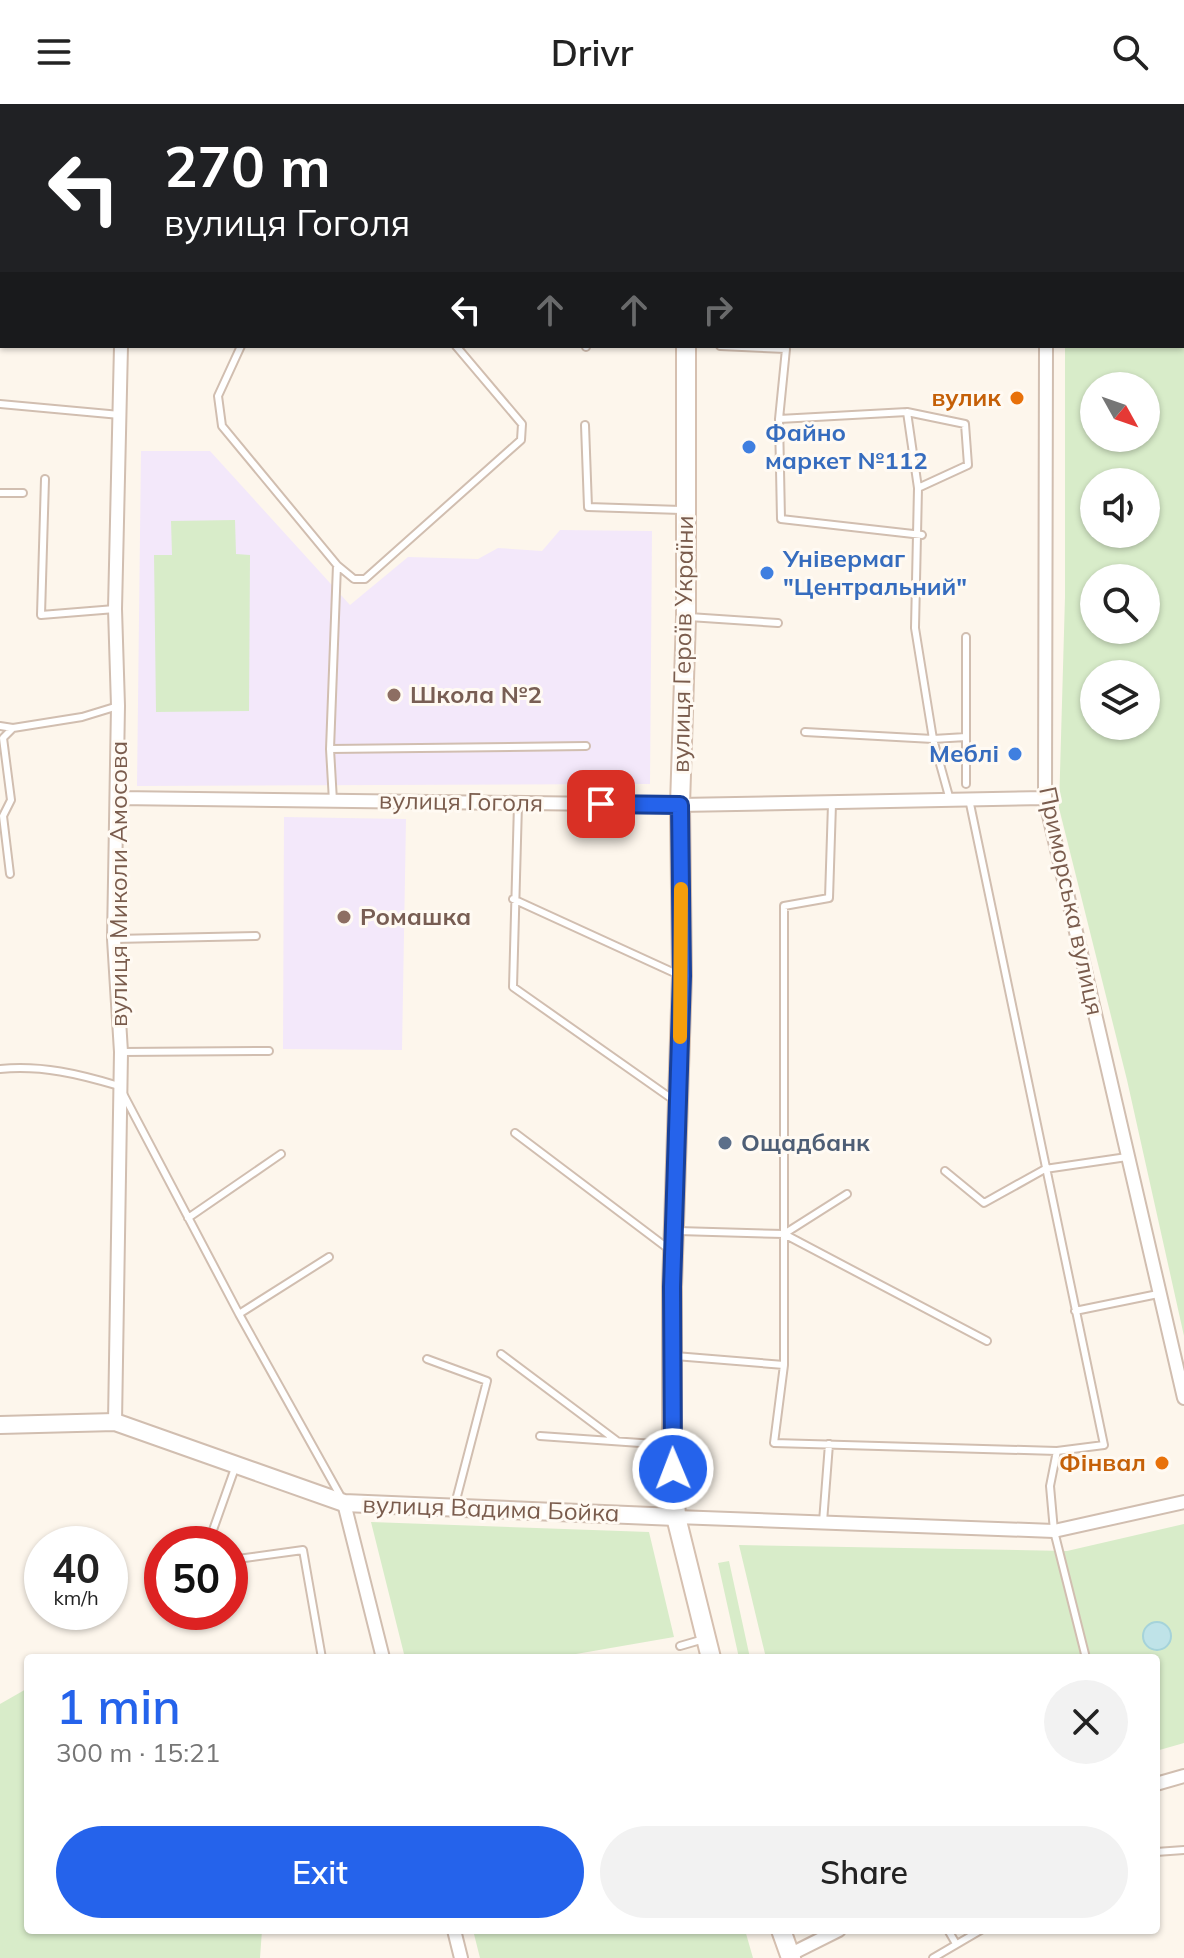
<!DOCTYPE html>
<meta charset="utf-8">
<style>
body{margin:0;font-family:Mulish,sans-serif;background:#f2f2f2;color:#222;height:100vh;display:flex;flex-direction:column;font-size:30px;white-space:nowrap}
*{box-sizing:border-box;margin:0}
p{font-size:26px;color:#767676}
.icon{flex:none;width:44px;height:44px;fill:none;stroke:currentColor;stroke-width:2;stroke-linecap:round;stroke-linejoin:round}
.map{position:relative;flex:1;overflow:hidden}
.panel{position:absolute;left:24px;top:1550px;width:1136px;height:280px;display:flex;flex-direction:column;background:#fff;border-radius:8px;box-shadow:0 2px 6px #0004}
.panel>*{flex:none}
.hud{position:absolute;left:0px;top:0px;width:1184px;height:244px;box-shadow:0 2px 6px #0004;background:#202124;color:#fff;overflow:hidden}
.needle{width:52px;rotate:130deg}
.tools{position:absolute;left:1080px;top:268px;display:grid;gap:16px}
.tools a{display:grid;place-items:center;width:80px;height:80px;border-radius:50%;background:#fff;box-shadow:0 2px 6px #0004;font-size:40px}
.speed{position:absolute;left:24px;top:1422px;display:flex;gap:16px;font-size:40px;font-weight:700;text-align:center}
.speed>*{display:grid;place-content:center;width:104px;height:104px;border-radius:50%;background:#fff;box-shadow:0 2px 6px #0004;line-height:1}
.speed small{font-size:20px;font-weight:400}
.speed .limit{border:12px solid #d22;background:#fff;color:#111}
.pin{position:absolute;display:grid;place-items:center;width:68px;height:68px;color:#fff;margin:-34px;border-radius:16px;box-shadow:0 4px 12px #0006}
.me{position:absolute;width:88px;margin:-44px;rotate:359deg;stroke-linejoin:round;filter:drop-shadow(0 0 6px #0008)}
.turn{display:flex;align-items:center;gap:28px;height:168px;padding:0 32px;font-size:36px}
.turn .icon{width:104px;height:104px;stroke-width:2.5}
.turn b{display:block;font-size:56px;line-height:68px}
.lanes{display:flex;align-items:center;height:76px;padding:0 32px;background:#0003;justify-content:center;gap:40px;direction:ltr}
.lanes .off{opacity:.35}
.round{display:grid;place-items:center;flex:none;width:84px;height:84px;border-radius:42px;background:#f2f2f2}
.head{display:flex;align-items:center;justify-content:space-between;height:136px;padding:0 32px}
h1{font-size:48px;font-weight:600;line-height:60px;color:#2563eb}
.action{display:flex;gap:16px;margin-top:auto;padding:16px 32px}
.action a{flex:1;height:92px;border-radius:48px;background:#2563eb;color:#fff;font-size:32px;font-weight:600;line-height:92px;text-align:center}
.action a+a{background:#f2f2f2;color:#222}
header{display:flex;justify-content:space-between;align-items:center;height:104px;padding:0 32px;background:#fff;font-size:36px;font-weight:600}
.map>svg:first-child{display:block}
.education{fill:#f3e8fa}
.green{fill:#d8ecc9;fill-rule:evenodd}
.water{fill:#bfe3e8;stroke:#a5d3da;stroke-width:2}
.lines{fill:none;stroke-linecap:round;stroke-linejoin:round}
.service-casing{stroke:#d1beb0;stroke-width:10}
.minor-casing{stroke:#d1beb0;stroke-width:16}
.tertiary-casing{stroke:#d1beb0;stroke-width:20}
.secondary-casing{stroke:#d6c0b0;stroke-width:22}
.service{stroke:#fff;stroke-width:6}
.minor{stroke:#fff;stroke-width:12}
.tertiary{stroke:#fff;stroke-width:16}
.secondary{stroke:#fff;stroke-width:18}
.route-casing{stroke:#184099;stroke-width:20}
.route{stroke:#2563eb;stroke-width:14}
.slow{stroke:#f59e0b;stroke-width:14}
.food-dot{fill:#e8710a;stroke:#fffaf3;stroke-width:3}
.shop-dot{fill:#3f7fe0;stroke:#fffaf3;stroke-width:3}
.education-dot{fill:#8d6e63;stroke:#fffaf3;stroke-width:3}
.service-dot{fill:#5c6f8a;stroke:#fffaf3;stroke-width:3}
.labels{text-anchor:middle;stroke-width:6;stroke-linejoin:round;paint-order:stroke}
.food-label{font-size:24px;font-weight:bold;fill:#c56008;stroke:#fffaf3;text-anchor:end}
.shop-label{font-size:24px;font-weight:bold;fill:#366cbe;stroke:#fffaf3;text-anchor:start}
.street-label{font-size:24px;fill:#7a5c4d;stroke:#fffaf3}
.education-label{font-size:24px;font-weight:bold;fill:#785e54;stroke:#fffaf3;text-anchor:start}
.service-label{font-size:24px;font-weight:bold;fill:#4e5e75;stroke:#fffaf3;text-anchor:start}
</style>
<header><svg class="icon" aria-label="menu" viewBox="0 0 24 24"><path d="M4 6h16M4 12h16M4 18h16"/></svg>Drivr<svg class="icon" aria-label="search" viewBox="0 0 24 24"><circle cx="10" cy="10" r="6"/><path d="M15 15l6 6"/></svg></header>
<div class="map">
<svg width="1184" height="1854" viewBox="0 0 1184 1854">
<rect width="100%" height="100%" fill="#fdf6ec"/>
<path class="education" d="M721,0H1035L721,2Z
M141,347H210L350,501L408,453L478,455L498,444L542,447L560,426L652,427L650,680L137,682Z
M284,713L406,715L402,946L283,945Z"/>
<path class="green" d="M1070,0H1184V1232L1127,976L1059,704L1065,493V242H1182V2ZM1146,282V334H1094V282ZM1146,378V430H1094V378ZM1146,474V526H1094V474ZM1146,570V622H1094V570Z
M235,416L236,450L250,451L249,607L156,608L154,451H172L171,417Z
M371,1418L649,1428L674,1533L553,1554H405Z
M1184,1420V1639L1156,1647V1554H766L739,1441L1067,1447Z
M729,1457L750,1554H739L718,1459Z
M28,1584V1826H262L260,1854H0V1600Z
M473,1826H745L753,1854H480Z"/>
<path class="water" d="M1143 1532a14 14 0 1 1 28 0a14 14 0 1 1-28 0Z"/>
<g class="lines">
<defs>
<path id="service" d="M241,242L218,292L222,322L337,461L354,475H365L521,336L522,320L456,242
M586,242V243
M720,242L786,245L779,315L907,308L918,384L915,524L933,635L950,696
M0,300L120,311
M907,308L965,320L968,361L918,384
M779,315L781,415L922,431
M585,321L588,403L681,406
M45,375L41,511L115,505
M0,389H23
M689,513L778,519
M0,622L13,624
M805,628L933,635L966,633
M330,645L586,642
M966,680V533
M969,695L1104,1341L1057,1347L1050,1382L1054,1427L1086,1554
M333,697L330,645L337,461
M518,700L513,883L675,997
M10,770L3,712L11,696L3,634L13,624L82,613L118,602
M513,795L679,871
M114,835L256,832
M121,948L269,947
M0,965C42,961 79,970 119,982L239,1210L341,1393
M515,1029L670,1146
M945,1067L984,1099L1045,1065L1127,1053
M188,1114L281,1050
M678,1127L784,1130L987,1237
M784,1130L847,1090
M1075,1207L1158,1190
M239,1210L329,1153
M501,1250L617,1337
M675,1252L784,1261L774,1339L1057,1347
M427,1255L487,1277L455,1400
M784,1261V802L829,794L832,700
M540,1332L669,1341
M823,1418L829,1340
M208,1440L235,1364
M230,1456L303,1446L322,1554
M680,1542L704,1535
M1156,1748L1184,1746
M948,1826L955,1838
M933,1854L981,1826"/>
<path id="minor" d="M127,2V0
M1046,2V0
M1046,242L1045,694L1184,1294
M118,694L680,701L1045,694
M115,1318L121,948L114,835L118,602L115,505L121,242
M344,1399L383,1554
M676,1413L1054,1427L1184,1398
M1156,1680L1184,1672
M454,1826L461,1854
M789,1851L839,1826"/>
<path id="tertiary" d="M0,1321L115,1318L344,1399L676,1413"/>
<path id="secondary" d="M686,2V0
M686,242V513L680,701L682,872L672,1183V1341L676,1413L711,1554
M781,1826L791,1854"/>
</defs>
<use href="#service" class="service-casing"/>
<use href="#minor" class="minor-casing"/>
<use href="#tertiary" class="tertiary-casing"/>
<use href="#secondary" class="secondary-casing"/>
<use href="#service" class="service"/>
<use href="#minor" class="minor"/>
<use href="#tertiary" class="tertiary"/>
<use href="#secondary" class="secondary"/>
</g>
<g class="lines">
<defs>
<path id="route" d="M601,700L680,701L682,872L672,1183L673,1365"/>
</defs>
<use href="#route" class="route-casing"/>
<use href="#route" class="route"/>
<path class="slow" d="M680,933L681,785"/>
</g>
<g class="food-dot">
<circle cx="1017" cy="294" r="8"/>
<circle cx="1162" cy="1359" r="8"/>
</g>
<g class="shop-dot">
<circle cx="749" cy="343" r="8"/>
<circle cx="767" cy="469" r="8"/>
<circle cx="1015" cy="650" r="8"/>
</g>
<g class="education-dot">
<circle cx="394" cy="591" r="8"/>
<circle cx="344" cy="813" r="8"/>
</g>
<circle class="service-dot" cx="725" cy="1039" r="8"/>
<g class="labels">
<g class="food-label">
<text x="1001" y="302">вулик</text>
<text x="1146" y="1367">Фінвал</text>
</g>
<g class="shop-label">
<text x="765" y="337">Файно<tspan x="765" dy="28">маркет №112</tspan></text>
<text x="783" y="463">Універмаг<tspan x="783" dy="28">"Центральний"</tspan></text>
<text x="999" y="658" text-anchor="end">Меблі</text>
</g>
<g class="street-label">
<text transform="translate(683 540) rotate(-89)" y="8">вулиця Героїв України</text>
<text transform="translate(461 698) rotate(1)" y="8">вулиця Гоголя</text>
<text transform="translate(119 780) rotate(-90)" y="8">вулиця Миколи Амосова</text>
<text transform="translate(1071 797) rotate(78)" y="8">Приморська вулиця</text>
<text transform="translate(491 1405) rotate(2)" y="8">вулиця Вадима Бойка</text>
</g>
<g class="education-label">
<text x="410" y="599">Школа №2</text>
<text x="360" y="821">Ромашка</text>
</g>
<g class="service-label">
<text x="741" y="1047">Ощадбанк</text>
</g>
</g>
</svg>
<div class="tools">
<a><svg class="needle" viewBox="-14 -14 28 28"><path d="M0-13l5 13h-10z" fill="#e53935"/><path d="M0 13l5-13h-10z" fill="#767676"/></svg></a>
<a><svg class="icon" aria-label="sound" viewBox="0 0 24 24"><path d="M4 9h4l5-4v14l-5-4H4zM17 9q2 3 0 6"/></svg></a>
<a><svg class="icon" aria-label="search" viewBox="0 0 24 24"><circle cx="10" cy="10" r="6"/><path d="M15 15l6 6"/></svg></a>
<a><svg class="icon" aria-label="layers" viewBox="0 0 24 24"><path d="M12 4l9 5-9 5-9-5zM3 14l9 5 9-5"/></svg></a>
</div>
<div class="speed"><div>40<small>km/h</small></div><div class="limit">50</div></div>
<div class="pin" style="left:601px;top:700px;background:#d93025"><svg class="icon" aria-label="arrive" viewBox="0 0 24 24"><path d="M6 21V4h12l-3 4 3 4H6"/></svg></div>
<svg class="me" style="left:673px;top:1365px" viewBox="-20 -20 40 40"><circle r="17" fill="#2563eb" stroke="#fff" stroke-width="3"/><path d="M0-11L8 9 0 5-8 9z" fill="#fff"/></svg>
<div class="hud">
<div class="turn"><svg class="icon" aria-label="left" viewBox="0 0 24 24"><path d="M17 20v-9H6M10 6l-5 5 5 5"/></svg><div><b>270 m</b>вулиця Гоголя</div></div>
<div class="lanes"><svg class="icon" aria-label="left" viewBox="0 0 24 24"><path d="M17 20v-9H6M10 6l-5 5 5 5"/></svg><svg class="icon off" aria-label="ahead" viewBox="0 0 24 24"><path d="M12 20V5M6 11l6-6 6 6"/></svg><svg class="icon off" aria-label="ahead" viewBox="0 0 24 24"><path d="M12 20V5M6 11l6-6 6 6"/></svg><svg class="icon off" aria-label="right" viewBox="0 0 24 24"><path d="M7 20v-9h11M14 6l5 5-5 5"/></svg></div>
</div>
<section class="panel">
<div class="head"><div><h1>1 min</h1><p>300 m · 15:21</p></div><a class="round"><svg class="icon" aria-label="close" viewBox="0 0 24 24"><path d="M6 6l12 12M18 6L6 18"/></svg></a></div>
<div class="action"><a>Exit</a><a>Share</a></div>
</section>
</div>
